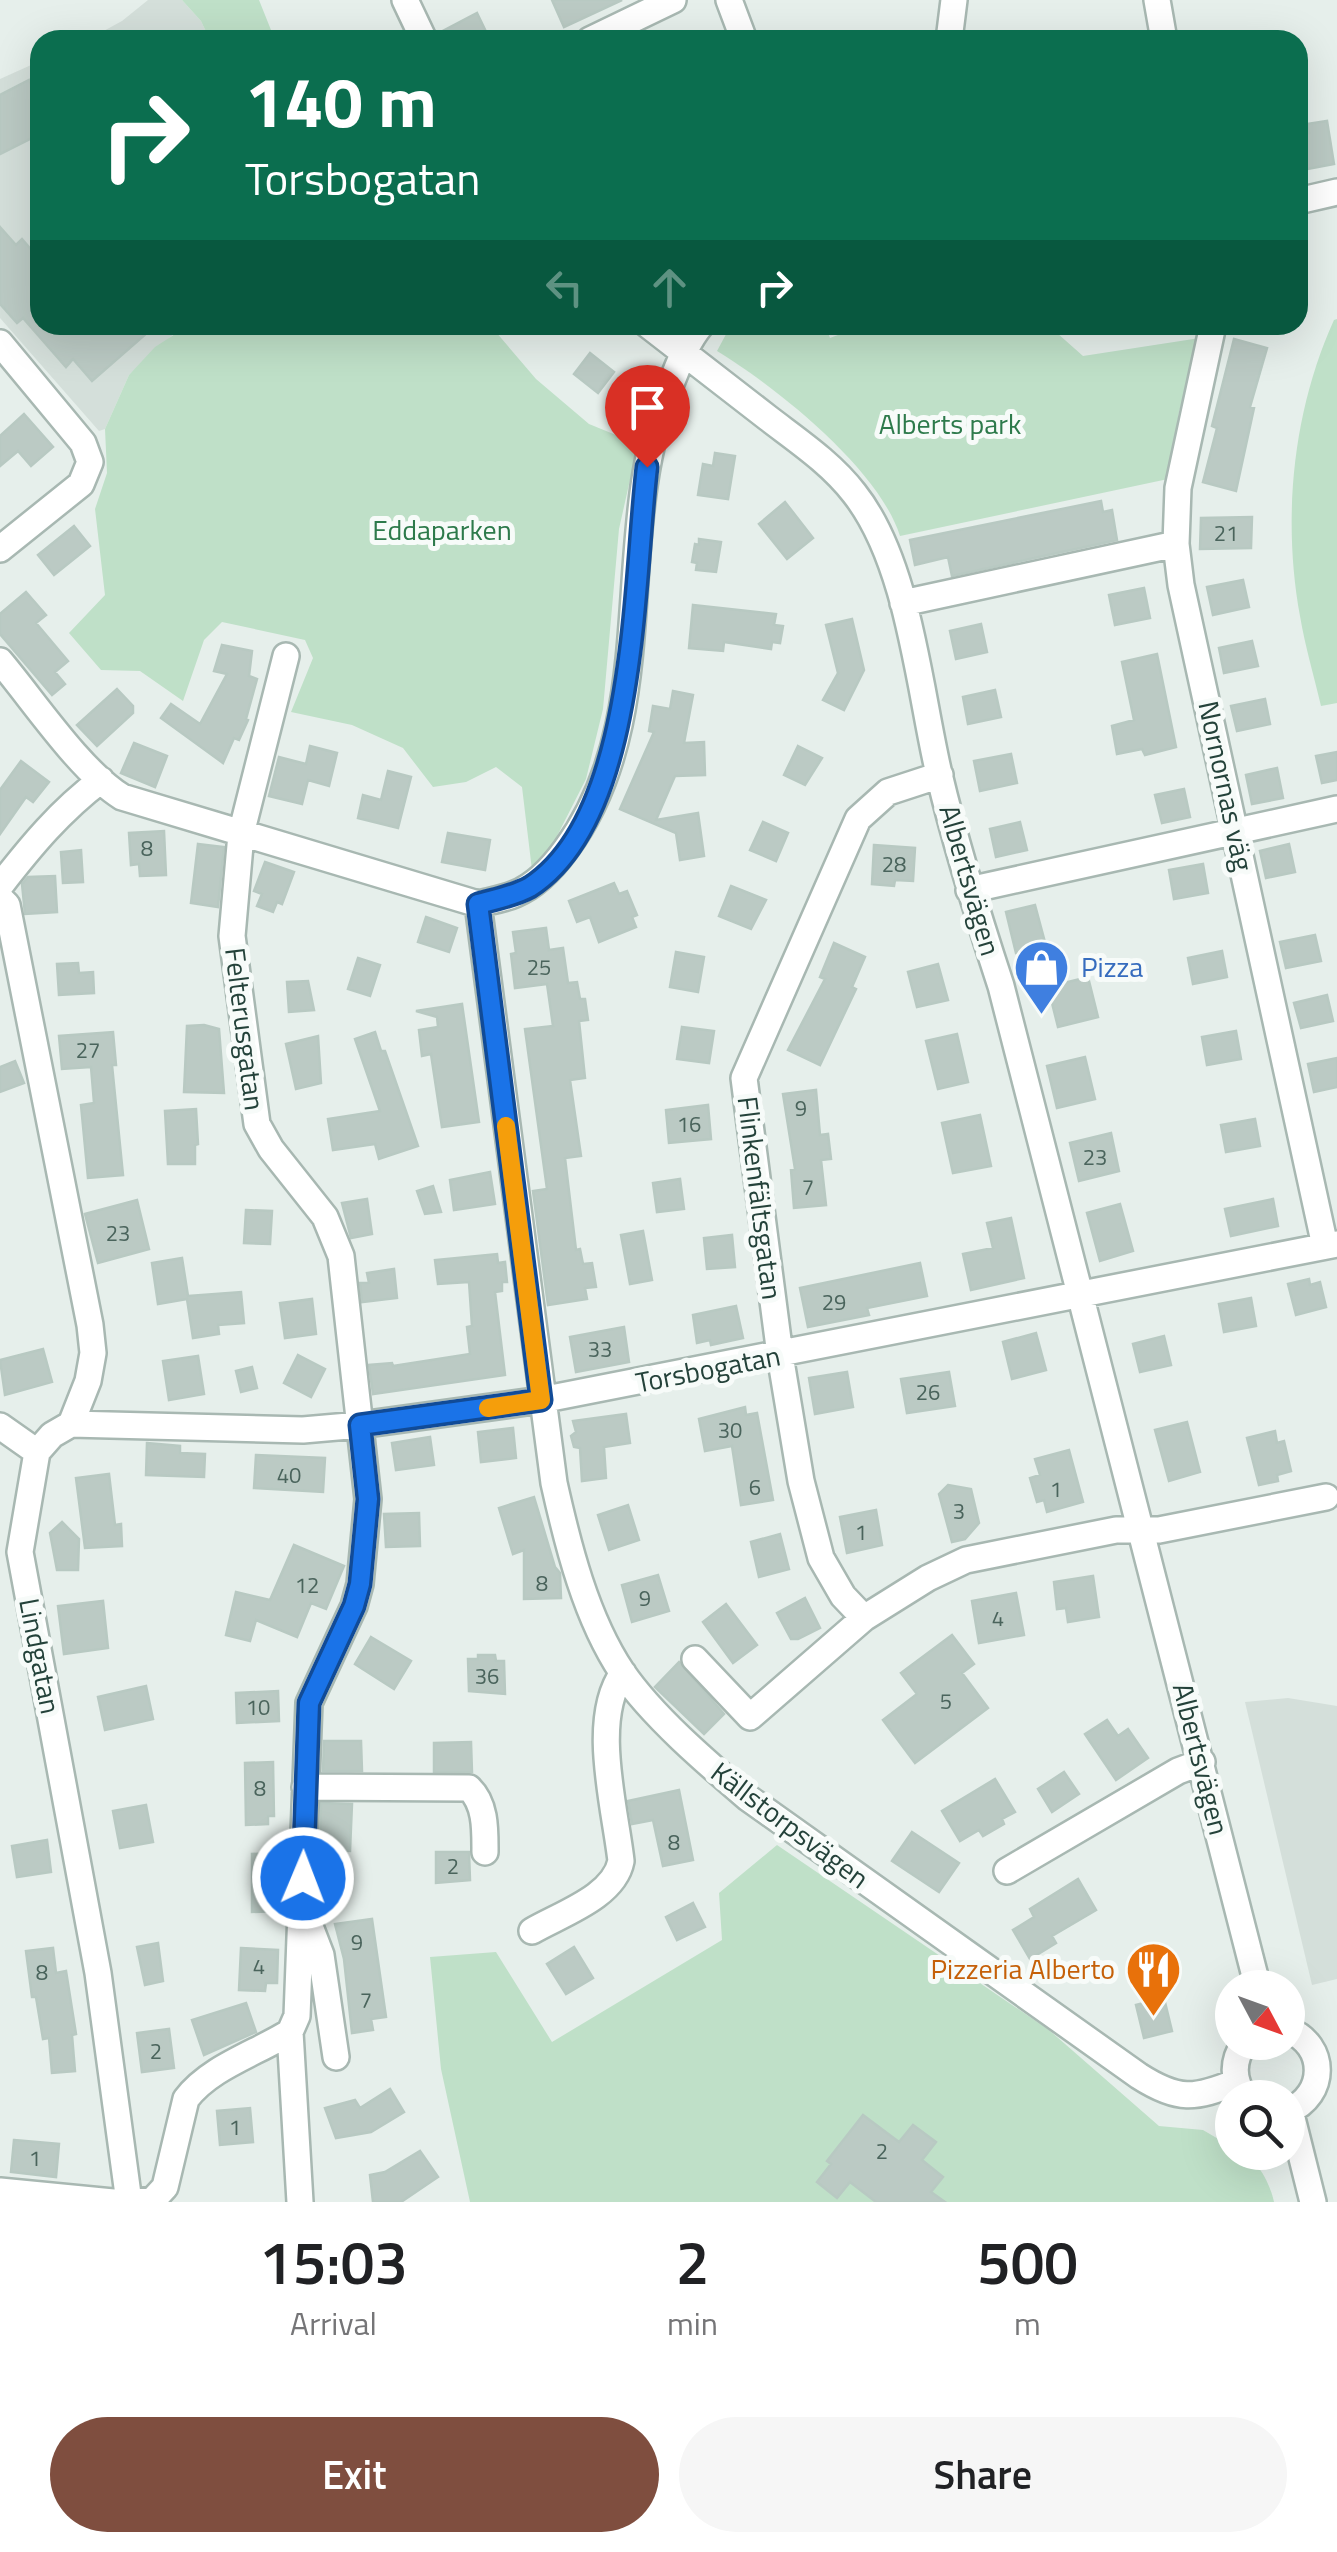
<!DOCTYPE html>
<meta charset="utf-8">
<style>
body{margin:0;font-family:"Titillium Web",sans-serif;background:#f6f6f6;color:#202124;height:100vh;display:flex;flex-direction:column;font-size:38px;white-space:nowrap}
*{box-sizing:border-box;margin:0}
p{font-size:32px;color:#757577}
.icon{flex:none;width:55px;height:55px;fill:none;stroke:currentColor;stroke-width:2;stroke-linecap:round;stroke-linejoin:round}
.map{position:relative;height:2202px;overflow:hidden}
.sheet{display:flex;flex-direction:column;background:#fff;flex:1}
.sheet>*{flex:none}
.guide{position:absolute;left:30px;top:30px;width:1278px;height:305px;border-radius:30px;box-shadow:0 10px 40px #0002;background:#0b6e4f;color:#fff;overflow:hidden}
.needle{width:65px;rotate:131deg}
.controls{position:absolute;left:1215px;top:1970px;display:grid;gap:20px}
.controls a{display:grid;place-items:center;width:90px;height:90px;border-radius:50%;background:#fff;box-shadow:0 10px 40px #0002;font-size:50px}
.pin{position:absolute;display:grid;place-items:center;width:85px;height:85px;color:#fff;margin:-102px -42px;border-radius:50% 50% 50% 0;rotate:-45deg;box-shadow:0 0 10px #0007}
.pin .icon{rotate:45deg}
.me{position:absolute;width:110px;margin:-55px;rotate:1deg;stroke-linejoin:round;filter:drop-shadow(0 0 8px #0008)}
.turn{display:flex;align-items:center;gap:35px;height:210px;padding:0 50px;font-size:45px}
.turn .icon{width:130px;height:130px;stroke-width:2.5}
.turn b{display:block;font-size:70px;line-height:85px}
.lanes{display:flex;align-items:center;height:95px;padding:0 50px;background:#0003;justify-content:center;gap:50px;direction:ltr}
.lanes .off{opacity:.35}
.eta{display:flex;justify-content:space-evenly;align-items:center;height:170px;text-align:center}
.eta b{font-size:60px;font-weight:600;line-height:70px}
.button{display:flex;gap:20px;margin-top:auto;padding:20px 50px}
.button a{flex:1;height:115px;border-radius:60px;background:#7f4e3f;color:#fff;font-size:40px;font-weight:600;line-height:115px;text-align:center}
.button a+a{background:#f6f6f6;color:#202124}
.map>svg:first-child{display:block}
.built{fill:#d4dfda}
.green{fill:#bfe0c8}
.building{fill:#bbcac4;stroke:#b8c9c2;stroke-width:2.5}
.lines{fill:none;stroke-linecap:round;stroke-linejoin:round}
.minor-casing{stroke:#a8b8b2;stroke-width:30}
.minor{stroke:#fff;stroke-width:25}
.route-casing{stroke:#114b97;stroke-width:25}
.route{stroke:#1a73e8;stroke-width:18}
.slow{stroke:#f59e0b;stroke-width:18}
.labels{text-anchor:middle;stroke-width:10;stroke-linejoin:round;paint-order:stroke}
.number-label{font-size:22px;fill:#4a645c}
.park-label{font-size:28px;fill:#2d7a4b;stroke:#f7fbf9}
.street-label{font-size:28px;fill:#24423a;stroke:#f7fbf9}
.shop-label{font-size:28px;fill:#366cbe;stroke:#f7fbf9;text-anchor:start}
.food-label{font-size:28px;fill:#c56008;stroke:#f7fbf9;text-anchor:end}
</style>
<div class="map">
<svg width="1337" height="2202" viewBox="0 0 1337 2202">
<rect width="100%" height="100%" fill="#e6efeb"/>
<path class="built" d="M148,0H182L201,21L210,40H87L122,21Z
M40,61V325H189L179,329L129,375L105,429L99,431L0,318V79Z
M1288,1698L1337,1706V1979L1312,1985L1245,1702Z"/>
<path class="green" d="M182,0H259L275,40H210L201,21Z
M1337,319V703L1321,706C1314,676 1305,646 1300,616C1282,518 1293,410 1334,320Z
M189,325H490L536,379L589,424L638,444L619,529L603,709L586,779L554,842L532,870L522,787L496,767L466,782L433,787L403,748L352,725L291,712L313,658L305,640L222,622L204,640L183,701L140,671L101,670L69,633L105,595L95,509L107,473L105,429L129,375L155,347Z
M731,325H825L830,338L864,325H1048L1083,356L1200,338L1179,412L1168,479L900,536C879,469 776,387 717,351Z
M777,1845L1049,2030L1159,2126L1203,2130L1232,2147V2152C1256,2153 1270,2183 1274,2202H470L441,2069L430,1957L496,1952L552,2042L722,1940L719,1893Z"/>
<path class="building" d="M552,0H622L564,27Z
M477,13L490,40H440L439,33Z
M29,80L40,102V134L0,154V95Z
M1327,121L1334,164L1302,170L1298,135L1309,133L1307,124Z
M0,227L16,245L22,239L40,260V325H156L92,381L73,359L66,367L23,318L17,323L0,304Z
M1234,339L1267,348L1250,407L1254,408L1236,491L1203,482L1217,428L1212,426Z
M590,353L614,372L598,393L574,374Z
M24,414L53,447L31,466L18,451L0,466V436Z
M715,453L735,456L728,499L698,495L703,464L713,466Z
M1101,501L1103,512L1112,510L1117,540L952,576L948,557L915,565L910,540Z
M785,502L813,538L787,559L759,524Z
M1252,517L1251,548L1200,549L1201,518Z
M74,526L90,546L54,575L38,555Z
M699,539L721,542L716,572L696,570L697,563L692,562L695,544L699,545Z
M1243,580L1249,607L1213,615L1207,587Z
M1144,588L1150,618L1115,625L1109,595Z
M26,592L46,615L36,623L68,661L55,672L65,684L52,695L0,634V614Z
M693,605L776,614L774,625L783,626L780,643L772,642L771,649L724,642L723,651L689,648Z
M852,619L864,670L844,710L823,700L838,673L826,625Z
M981,624L987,652L956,659L950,631Z
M1252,641L1258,666L1224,673L1219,648Z
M222,645L252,651L249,676L257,679L246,719L248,720L239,740L234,738L223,763L161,718L171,704L200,724L227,674L214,671Z
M1157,654L1176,747L1145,755L1142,749L1117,754L1112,726L1134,720L1122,662Z
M117,689L133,706V713L97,746L77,725Z
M995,690L1001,717L968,724L963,697Z
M673,691L693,695L684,743L704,742L705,775L675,776L656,820L698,813L704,856L680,860L676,833L620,809L654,732L649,731L653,706L670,709Z
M1265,699L1270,724L1237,731L1231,706Z
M134,743L167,756L155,787L121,773Z
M310,746L337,753L329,786L308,780L302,804L269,796L279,757L306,764Z
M798,746L822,758L805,785L784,775Z
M1337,752V780L1322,783L1316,756Z
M1011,754L1017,783L980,791L974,761Z
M21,761L49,782L33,802L26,797L0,834V790Z
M1277,768L1283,798L1252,804L1246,775Z
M388,771L411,777L398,828L358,818L363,795L381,800Z
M1184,789L1190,817L1162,823L1155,795Z
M763,822L788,833L776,861L750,850Z
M1020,822L1027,850L996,857L990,829Z
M164,831L166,875L140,876L139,864L131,865L129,833Z
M448,833L490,840L485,870L442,862Z
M198,844L224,847L218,907L191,903Z
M1289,844L1295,872L1266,878L1260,851Z
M874,845L915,848L913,881L895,880L894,886L872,884Z
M81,850L83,882L63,883L61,852Z
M265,862L294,872L282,904L277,902L273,912L257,906L262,894L254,891Z
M1203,864L1208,893L1174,899L1169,870Z
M55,876L57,912L25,914L22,884L28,877Z
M614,883L619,894L627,891L637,915L632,917L636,927L599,942L590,917L577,922L569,901Z
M731,886L766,900L751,929L719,916Z
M1035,905L1046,946L1016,953L1006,912Z
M426,917L457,928L449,952L418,942Z
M546,928L549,950L563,948L568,983L577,982L580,999H585L588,1020L579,1021L585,1078L570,1080L581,1156L565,1158L576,1250L580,1249L583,1264L592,1263L596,1287L585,1288L587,1299L548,1305L533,1191L547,1189L525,1029L553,1026L547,984L515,988L511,954L516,953L513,932Z
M1315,935L1321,961L1286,968L1280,942Z
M834,943L865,957L852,987L856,989L820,1065L788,1050L825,979L820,977Z
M1222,951L1227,977L1193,984L1188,958Z
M676,952L704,957L698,992L670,987Z
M358,958L380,965L370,996L348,989Z
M78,963L79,973L93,972L94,993L59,995L57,964Z
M938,964L948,1000L917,1007L908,972Z
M1088,977L1098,1017L1058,1027L1048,987Z
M308,981L314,1010L289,1012L287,982Z
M1327,995L1333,1021L1301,1028L1294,1003Z
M462,1004L479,1122L442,1127L431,1054L422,1056L419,1030L438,1027L437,1017L416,1011Z
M204,1025L219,1029L224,1093L184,1092L187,1026Z
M682,1027L714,1031L709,1063L677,1059Z
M1236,1031L1241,1059L1207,1065L1202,1037Z
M113,1032L116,1065H112L123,1175L88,1178L81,1105L94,1103L91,1067L62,1069L59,1036Z
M375,1032L381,1051H385L418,1146L379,1159L375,1144L333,1150L328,1119L380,1111L355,1039Z
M957,1034L968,1082L938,1089L926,1041Z
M318,1036L321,1083L296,1089L286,1044Z
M1085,1057L1095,1099L1057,1108L1047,1066Z
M1337,1058V1087L1314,1092L1308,1064Z
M15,1061L24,1083L0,1092V1067Z
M816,1090L820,1135L828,1134L831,1159L821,1160L826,1205L794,1208L791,1170L795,1169L783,1094Z
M708,1105L711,1139L669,1143L666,1110Z
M196,1109L198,1144L195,1145V1164H168L165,1111Z
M980,1115L991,1166L953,1173L942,1123Z
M1255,1119L1260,1146L1226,1152L1221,1125Z
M1111,1133L1119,1171L1079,1181L1070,1143Z
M490,1172L495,1204L454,1210L450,1180Z
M680,1179L684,1209L657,1212L653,1183Z
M433,1186L441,1212L425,1214L417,1191Z
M367,1199L372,1234L351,1238L342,1203Z
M1273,1199L1278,1226L1231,1236L1225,1209Z
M137,1200L149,1249L98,1263L85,1214Z
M1120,1204L1133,1251L1100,1261L1087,1213Z
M246,1210L272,1211L270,1244L244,1243Z
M1011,1218L1024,1278L971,1290L963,1254L993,1248L987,1223Z
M643,1231L652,1280L630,1284L621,1235Z
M732,1235L735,1267L707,1269L704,1238Z
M497,1254L498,1263L505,1262L507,1282H502V1291L495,1292L505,1375L373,1394L369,1365L392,1363L393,1366L470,1354L467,1327L472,1326L469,1282L438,1284L435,1260Z
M182,1258L188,1296L241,1292L244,1323L218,1325L219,1334L193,1338L187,1299L158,1304L152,1263Z
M920,1263L927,1296L867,1308L869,1315L808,1327L800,1288Z
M394,1269L397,1298L362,1302L360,1283H369L367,1273Z
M1309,1279L1310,1285L1320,1282L1326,1307L1296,1315L1288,1284Z
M1251,1298L1256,1326L1224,1332L1219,1304Z
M312,1299L316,1334L285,1338L280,1303Z
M736,1306L743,1338L711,1345L710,1340L697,1343L693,1315Z
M624,1327L629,1362L576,1372L570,1337Z
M1036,1333L1046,1370L1012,1379L1003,1342Z
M1164,1336L1171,1365L1140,1372L1133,1344Z
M43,1349L52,1382L5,1395L0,1360Z
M298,1355L325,1369L311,1397L284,1383Z
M198,1356L204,1394L169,1400L163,1361Z
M252,1367L257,1388L241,1392L236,1371Z
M847,1372L853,1407L815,1414L809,1378Z
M949,1372L955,1406L907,1413L901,1379Z
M745,1407L746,1415L757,1413L773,1500L741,1505L732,1446L705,1451L699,1419Z
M626,1414L630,1443L604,1447L606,1478L582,1481L580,1448L574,1447L571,1436L576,1432L573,1421Z
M1187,1422L1200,1472L1169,1481L1155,1430Z
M513,1428L516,1458L481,1462L478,1432Z
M1275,1431L1277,1443L1284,1441L1291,1471L1277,1475L1278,1481L1259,1485L1247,1438Z
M430,1437L434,1465L396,1470L392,1443Z
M147,1443L180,1446V1453L205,1454L204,1477L146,1475Z
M1069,1450L1083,1502L1047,1512L1044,1500L1037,1502L1030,1478L1040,1475L1035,1459Z
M256,1455L325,1458L323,1492L254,1488Z
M109,1474L115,1525L121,1524L122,1546L85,1548L76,1478Z
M948,1485L971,1489L979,1523L965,1539L952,1542L939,1494Z
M534,1497L555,1567L560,1573L561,1598L524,1599V1550L513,1554L499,1508Z
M628,1505L639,1540L609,1550L598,1515Z
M876,1510L882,1545L847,1553L840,1517Z
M419,1513L420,1546L386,1547L384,1514Z
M62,1522L79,1539L78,1570H57L50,1533Z
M780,1534L789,1569L759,1577L751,1542Z
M294,1545L344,1566L326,1609L311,1603L297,1637L256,1620L250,1641L226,1635L236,1592L270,1600Z
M658,1575L669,1611L632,1622L622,1585Z
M1093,1576L1099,1617L1068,1622L1066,1608L1057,1609L1054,1582Z
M1016,1593L1024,1635L979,1643L972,1601Z
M805,1598L820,1628L798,1639H791L777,1613Z
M103,1601L108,1648L64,1654L58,1606Z
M726,1604L757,1645L733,1663L703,1622Z
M952,1635L974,1664L962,1673L988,1708L915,1763L883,1720L917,1694L901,1673Z
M371,1637L411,1661L394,1689L355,1664Z
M478,1655H495L496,1661H504L505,1694L469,1691L468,1659H478Z
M679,1662L724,1714L704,1734L655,1687Z
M146,1686L153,1719L105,1730L98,1697Z
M278,1691L279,1721L237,1723L236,1693Z
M1107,1720L1118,1736L1128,1729L1148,1758L1116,1780L1085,1734Z
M324,1741H361L362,1771H323Z
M471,1742L472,1772H434V1743Z
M273,1762L274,1816H268V1824L246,1825L245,1763Z
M1064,1772L1079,1794L1052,1812L1038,1789Z
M995,1779L1015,1812L1002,1819L1004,1824L983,1836L979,1830L960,1841L942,1811Z
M679,1790L693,1860L663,1866L653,1820L632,1824L628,1801Z
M321,1803L352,1804L350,1851L320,1850Z
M146,1805L153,1842L120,1848L113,1811Z
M912,1832L959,1863L939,1892L892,1861Z
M47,1840L51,1872L17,1877L12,1846Z
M436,1852H469L470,1880L436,1883Z
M274,1853V1871L280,1870L281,1911L252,1912V1854Z
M1078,1879L1096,1910L1052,1936L1056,1943L1030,1959L1013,1930L1034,1917L1030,1909Z
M693,1903L705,1927L677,1940L666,1917Z
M372,1919L386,2017L371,2019L373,2030L352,2033L344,1959L335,1924Z
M158,1943L163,1981L145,1985L137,1947Z
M574,1947L593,1978L566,1994L547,1964Z
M53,1948L56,1973L66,1971L76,2034L72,2035L75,2071L52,2073L49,2038L43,2039L36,1997H32L26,1951Z
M241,1948L278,1950L277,1983H266L265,1991L239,1990Z
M1164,1998L1172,2031L1144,2038L1136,2005Z
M246,2003L256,2032L204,2055L192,2020Z
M169,2029L174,2068L142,2072L137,2033Z
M390,2089L404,2112L371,2132L336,2138L325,2108L355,2100L360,2108Z
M250,2108L253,2142L220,2145L217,2111Z
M863,2115L899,2142L913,2125L936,2142L922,2160L943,2177L931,2192L945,2202H876L850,2182L837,2198L817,2182L831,2164L827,2161Z
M14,2140L59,2144L56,2177L11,2172Z
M420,2151L438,2177L401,2202H373L370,2175L385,2172Z"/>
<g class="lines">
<defs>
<path id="minor" d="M405,0L424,40
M729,0L744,40
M1157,0L1164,40
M590,40L673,0
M949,40L954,0
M1298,201L1337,192
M648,325C688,356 728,387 768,418C798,441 831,463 854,493C909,562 919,689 939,774C956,846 978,916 1001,986L1258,1988
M1213,325L1178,488L1176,544L1181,585L1325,1246
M0,343L83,443L90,462L81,484L0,549
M903,603L1176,544
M0,661C33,700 80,771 122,797L478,904
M0,886C31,846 60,811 101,780
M969,890L1337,809
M0,898L7,905L90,1325L93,1353L88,1381L71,1424L52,1435L37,1452L20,1552L98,1973L129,2202
M478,904L554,1483C568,1546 586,1618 622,1672C652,1716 707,1763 748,1798L1139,2076C1178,2101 1195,2099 1236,2082
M478,904C490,901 504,899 515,894C537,885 553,867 566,849C665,714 609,533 670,386C679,364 686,343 701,325
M71,1424L303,1430L360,1425L541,1400L1337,1244
M0,1426L37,1452
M864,1618L843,1596L821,1558L801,1481L780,1355L744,1078L858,819L888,792L940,775
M695,1659L750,1717L864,1618L928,1578L966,1560L1116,1530H1159L1326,1497
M305,1787L469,1788C486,1804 485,1830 485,1852
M1007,1871L1178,1771L1202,1762
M306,1916L321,1955L336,2057
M532,1931C561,1914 614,1897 621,1861C615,1807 590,1719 623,1673
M1288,2030C1327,2045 1327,2095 1288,2111
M290,2032L300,2202
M1245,2098C1232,2079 1232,2061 1245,2042
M1290,2110L1313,2202
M0,2191L113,2202
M137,2202L153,2200L165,2187L186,2099C210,2067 257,2053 290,2032L297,2016L309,1703L354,1606L360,1584L368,1499L341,1256L325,1217L271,1149L257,1124L232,936L241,834L286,656"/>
</defs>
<use href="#minor" class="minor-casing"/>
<use href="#minor" class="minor"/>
</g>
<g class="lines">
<defs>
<path id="route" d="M303,1878L309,1703L354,1606L360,1584L368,1499L360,1425L541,1400L478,904C496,899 514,896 530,887C638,817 633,582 647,467"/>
</defs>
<use href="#route" class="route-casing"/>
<use href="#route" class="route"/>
<path class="slow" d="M488,1408L541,1400L506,1126"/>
</g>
<defs>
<symbol id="shop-pin" viewBox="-11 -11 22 30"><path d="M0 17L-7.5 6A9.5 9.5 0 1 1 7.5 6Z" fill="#3f7fe0" stroke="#f7fbf9"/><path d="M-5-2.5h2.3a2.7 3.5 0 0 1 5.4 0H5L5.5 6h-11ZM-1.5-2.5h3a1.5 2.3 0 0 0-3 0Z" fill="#fff"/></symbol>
<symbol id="restaurant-pin" viewBox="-11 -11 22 30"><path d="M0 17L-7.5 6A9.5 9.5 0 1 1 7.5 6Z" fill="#e8710a" stroke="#f7fbf9"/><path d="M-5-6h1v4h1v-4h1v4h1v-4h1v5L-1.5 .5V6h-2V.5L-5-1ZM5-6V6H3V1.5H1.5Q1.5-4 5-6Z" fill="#fff"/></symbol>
</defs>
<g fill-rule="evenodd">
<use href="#shop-pin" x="1010" y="936" width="63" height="86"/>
<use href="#restaurant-pin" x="1122" y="1938" width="63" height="86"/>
</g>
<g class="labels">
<g class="number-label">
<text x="1226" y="541">21</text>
<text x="147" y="856">8</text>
<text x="894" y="872">28</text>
<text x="539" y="975">25</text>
<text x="88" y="1058">27</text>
<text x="801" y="1116">9</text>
<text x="689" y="1132">16</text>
<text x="1095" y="1165">23</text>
<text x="808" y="1195">7</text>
<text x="118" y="1241">23</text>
<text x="834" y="1310">29</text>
<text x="600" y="1357">33</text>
<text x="928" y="1400">26</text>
<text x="730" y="1438">30</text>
<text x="289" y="1483">40</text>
<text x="755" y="1495">6</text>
<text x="1056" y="1497">1</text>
<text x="959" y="1519">3</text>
<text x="861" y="1540">1</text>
<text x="542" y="1591">8</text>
<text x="307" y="1593">12</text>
<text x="645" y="1606">9</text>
<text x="998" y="1626">4</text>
<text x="487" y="1684">36</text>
<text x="946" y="1709">5</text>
<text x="258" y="1715">10</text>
<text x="260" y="1796">8</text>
<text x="674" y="1850">8</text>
<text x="453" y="1874">2</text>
<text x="357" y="1950">9</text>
<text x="259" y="1974">4</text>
<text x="42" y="1980">8</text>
<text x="366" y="2008">7</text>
<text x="156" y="2059">2</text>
<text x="235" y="2135">1</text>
<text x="882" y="2159">2</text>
<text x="35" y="2166">1</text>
</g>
<g class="park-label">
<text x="950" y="434">Alberts park</text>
<text x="442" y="540">Eddaparken</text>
</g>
<g class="street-label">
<text transform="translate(1226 786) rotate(78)" y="10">Nornornas väg</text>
<text transform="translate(970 880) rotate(74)" y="10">Albertsvägen</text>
<text transform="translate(245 1029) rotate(83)" y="10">Felterusgatan</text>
<text transform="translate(760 1198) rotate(83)" y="10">Flinkenfältsgatan</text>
<text transform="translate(708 1369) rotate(-11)" y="10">Torsbogatan</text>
<text transform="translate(40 1656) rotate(79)" y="10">Lindgatan</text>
<text transform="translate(1201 1759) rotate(76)" y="10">Albertsvägen</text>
<text transform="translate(790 1825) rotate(37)" y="10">Källstorpsvägen</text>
</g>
<g class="shop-label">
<text x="1081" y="977">Pizza</text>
</g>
<g class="food-label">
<text x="1115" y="1979">Pizzeria Alberto</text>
</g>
</g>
</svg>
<div class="controls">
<a><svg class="needle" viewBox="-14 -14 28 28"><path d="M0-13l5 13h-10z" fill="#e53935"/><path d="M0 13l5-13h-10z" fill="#757577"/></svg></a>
<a><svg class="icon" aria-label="search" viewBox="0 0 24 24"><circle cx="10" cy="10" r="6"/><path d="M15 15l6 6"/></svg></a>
</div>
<div class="pin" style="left:647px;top:467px;background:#d93025"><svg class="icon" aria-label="arrive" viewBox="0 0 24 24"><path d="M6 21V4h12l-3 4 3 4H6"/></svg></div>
<svg class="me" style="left:303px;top:1878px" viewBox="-20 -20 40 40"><circle r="17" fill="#1a73e8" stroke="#fff" stroke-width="3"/><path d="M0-11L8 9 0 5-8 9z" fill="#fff"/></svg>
<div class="guide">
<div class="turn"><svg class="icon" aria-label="right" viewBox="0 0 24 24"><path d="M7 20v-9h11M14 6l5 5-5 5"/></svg><div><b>140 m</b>Torsbogatan</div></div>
<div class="lanes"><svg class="icon off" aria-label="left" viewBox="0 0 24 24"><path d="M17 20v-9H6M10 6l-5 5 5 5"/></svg><svg class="icon off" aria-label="ahead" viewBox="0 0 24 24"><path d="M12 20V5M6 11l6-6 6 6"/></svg><svg class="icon" aria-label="right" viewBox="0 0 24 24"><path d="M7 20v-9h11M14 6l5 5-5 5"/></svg></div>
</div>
</div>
<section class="sheet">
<div class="eta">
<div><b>15:03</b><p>Arrival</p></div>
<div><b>2</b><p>min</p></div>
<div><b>500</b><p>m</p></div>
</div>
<div class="button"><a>Exit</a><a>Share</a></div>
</section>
